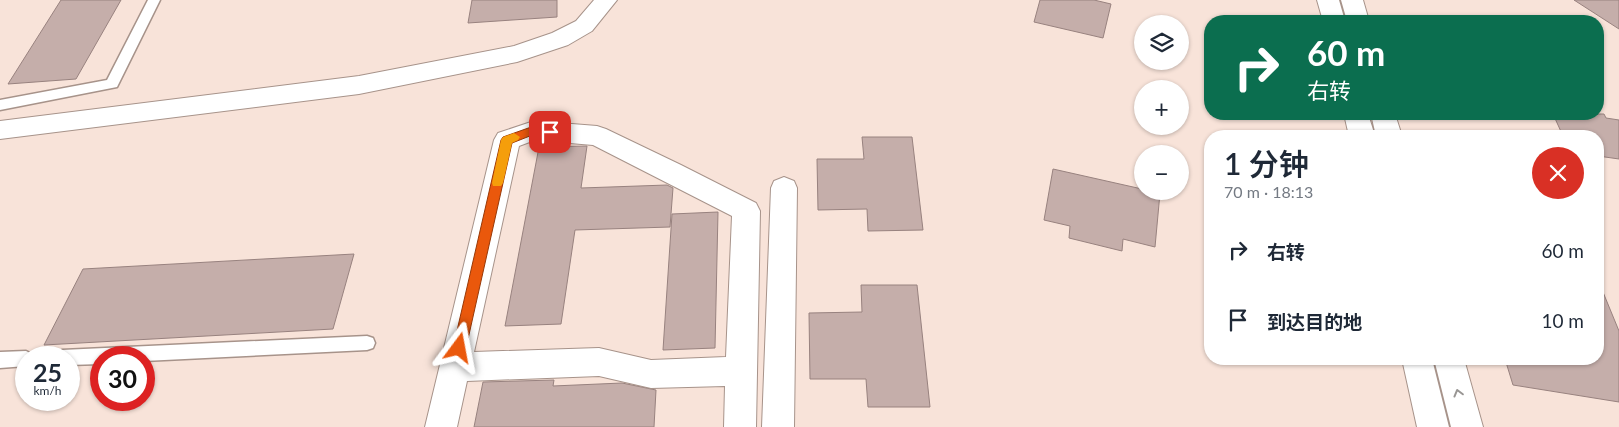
<!DOCTYPE html>
<html lang="zh">
<meta charset="utf-8">
<style>
body{margin:0;font-family:Lato,"Noto Sans SC",sans-serif;background:#f2f2f3;color:#1f2937;height:100vh;display:flex;flex-direction:column;font-size:19px;white-space:nowrap}
*{box-sizing:border-box;margin:0}
p{font-size:16px;color:#747a83}
.icon{flex:none;width:28px;height:28px;fill:none;stroke:currentColor;stroke-width:2;stroke-linecap:round;stroke-linejoin:round}
.map{position:relative;flex:1;overflow:hidden}
.sheet{position:absolute;left:1204px;top:130px;width:400px;height:235px;display:flex;flex-direction:column;background:#fff;border-radius:20px;box-shadow:0 1px 4px #0004}
.sheet>*{flex:none}
.top-card{position:absolute;left:1204px;top:15px;width:400px;height:105px;border-radius:20px;box-shadow:0 1px 4px #0004;background:#0b6e4f;color:#fff;overflow:hidden}
.tools{position:absolute;left:1134px;top:15px;display:grid;gap:10px}
.tools a{display:grid;place-items:center;width:55px;height:55px;border-radius:50%;background:#fff;box-shadow:0 1px 4px #0004;font-size:25px}
.speed{position:absolute;left:15px;top:346px;display:flex;gap:10px;font-size:25px;font-weight:700;text-align:center}
.speed>*{display:grid;place-content:center;width:65px;height:65px;border-radius:50%;background:#fff;box-shadow:0 1px 4px #0004;line-height:1}
.speed small{font-size:12px;font-weight:400}
.speed .limit{border:8px solid #d22;background:#fff;color:#111}
.pin{position:absolute;display:grid;place-items:center;width:42px;height:42px;color:#fff;margin:-21px;border-radius:10px;box-shadow:0 2px 8px #0006}
.me{position:absolute;width:55px;margin:-28px;rotate:13deg;stroke-linejoin:round;filter:drop-shadow(0 0 4px #0008)}
.turn{display:flex;align-items:center;gap:18px;height:105px;padding:0 20px;font-size:22px}
.turn .icon{width:65px;height:65px;stroke-width:2.5}
.turn b{display:block;font-size:35px;line-height:42px}
.round{display:grid;place-items:center;flex:none;width:52px;height:52px;border-radius:26px;background:#f2f2f3}
.summary{display:flex;align-items:center;justify-content:space-between;height:85px;padding:0 20px}
h1{font-size:30px;font-weight:600;line-height:38px}
ul{padding:0;list-style:none}
li{display:flex;align-items:center;gap:15px;height:70px;padding:0 20px}
li div{flex:1}
li b{display:block;font-size:19px}
li em{font-style:normal}
.map>svg:first-child{display:block}
.building{fill:#c5aeaa;stroke:#98827f}
.lines{fill:none;stroke-linecap:round;stroke-linejoin:round}
.lane-casing{stroke:#a7938a;stroke-width:3}
.street-casing{stroke:#a7938a;stroke-width:2}
.primary-casing{stroke:#a7938a;stroke-width:2}
.lane{fill:#fff;fill-rule:evenodd}
.street{fill:#fff;fill-rule:evenodd}
.primary{fill:#fff;fill-rule:evenodd}
.oneway{stroke:#999694}
.route{fill:#ea580c;stroke:#983908}
.slow{fill:#f59e0b}
</style>
<div class="map">
<svg width="1619" height="427" viewBox="0 0 1619 427">
<rect width="100%" height="100%" fill="#f8e3d9"/>
<path class="building" d="M61,0H121L76,79L8,84Z
M472,0H557V17L468,23Z
M1040,0H1094L1111,4L1103,38L1034,22Z
M1574,0H1619V29Z
M1553,114H1604L1606,118L1619,120V159L1598,156V136H1563Z
M862,137H912L923,230L868,231L867,209L818,210L817,159H864Z
M587,146L581,188L667,185L673,188L670,227L575,230L561,324L505,326L539,147Z
M1053,169L1142,189V191L1160,193L1155,247L1123,239L1122,251L1069,238L1070,226L1044,220Z
M718,212L715,348L663,350L672,214Z
M354,254L333,329L44,345L83,269Z
M1598,280L1619,331V402L1513,385L1505,359H1598Z
M861,285H917L930,407H868L866,379H810L809,313L862,312Z
M554,380L553,386L622,383L656,390L654,427H474L483,382Z"/>
<g class="lines">
<defs>
<path id="lane" d="M148,0H160L117,87L0,110V100L107,80Z
M367,336L373,338L375,343L373,348L367,350L144,361V358H101V364L69,365V358H54L56,353L62,350Z
M26,351L32,354L34,358H26V366L0,368V352Z"/>
<path id="street" d="M594,0H617L592,31L568,45L517,62L359,94L0,139V121L359,76L514,46L552,33L576,21Z
M534,121L597,126L606,129L681,165L756,203L760,211L756,427H724L725,386L651,388L599,376L467,381L457,427H425L494,140L498,133ZM535,140L593,145L732,216L726,357L651,360L599,348L474,352L519,146Z
M784,177L794,181L797,188L794,427H762L771,188L774,181Z"/>
<path id="primary" d="M1317,0H1339L1345,21H1323Z
M1341,0H1363L1369,21H1347Z
M1344,114H1368L1375,136H1349Z
M1371,114H1395L1402,136H1376Z
M1402,359H1432L1449,427H1417Z
M1434,359H1464L1483,427H1451Z"/>
</defs>
<use href="#lane" class="lane-casing"/>
<use href="#street" class="street-casing"/>
<use href="#primary" class="primary-casing"/>
<use href="#lane" class="lane"/>
<use href="#street" class="street"/>
<use href="#primary" class="primary"/>
</g>
<defs><path id="oneway-chevron" d="M-2-3.5L2.5 0L-2 3.5" fill="none" stroke-width="1.6" stroke-linecap="round" stroke-linejoin="round" transform="scale(1.25)"/></defs>
<use class="oneway" href="#oneway-chevron" transform="translate(1458 393) rotate(-105)"/>
<path class="route" d="M534,126L550,128L555,132L550,136L535,134L512,143L466,348L464,352L459,354L455,352L453,348L501,140L503,137Z"/>
<path class="slow" d="M514,133L520,137L518,140L512,143L503,183L501,186H493L492,183L501,140L503,137Z"/>
</svg>
<div class="tools">
<a><svg class="icon" aria-label="layers" viewBox="0 0 24 24"><path d="M12 4l9 5-9 5-9-5zM3 14l9 5 9-5"/></svg></a>
<a>+</a>
<a>−</a>
</div>
<div class="speed"><div>25<small>km/h</small></div><div class="limit">30</div></div>
<div class="pin" style="left:550px;top:132px;background:#d93025"><svg class="icon" aria-label="arrive" viewBox="0 0 24 24"><path d="M6 21V4h12l-3 4 3 4H6"/></svg></div>
<svg class="me" style="left:459px;top:348px" viewBox="-20 -20 40 40"><path d="M0-17L14 15 0 8-14 15z" fill="#ea580c" stroke="#fff" stroke-width="4"/></svg>
<div class="top-card">
<div class="turn"><svg class="icon" aria-label="right" viewBox="0 0 24 24"><path d="M7 20v-9h11M14 6l5 5-5 5"/></svg><div><b>60 m</b>右转</div></div>
</div>
<section class="sheet">
<div class="summary"><div><h1>1 分钟</h1><p>70 m · 18:13</p></div><a class="round" style="background:#d93025;color:#fff"><svg class="icon" aria-label="close" viewBox="0 0 24 24"><path d="M6 6l12 12M18 6L6 18"/></svg></a></div>
<ul>
<li><svg class="icon" aria-label="right" viewBox="0 0 24 24"><path d="M7 20v-9h11M14 6l5 5-5 5"/></svg><div><b>右转</b></div><em>60 m</em></li>
<li><svg class="icon" aria-label="arrive" viewBox="0 0 24 24"><path d="M6 21V4h12l-3 4 3 4H6"/></svg><div><b>到达目的地</b></div><em>10 m</em></li>
</ul>
</section>
</div>
